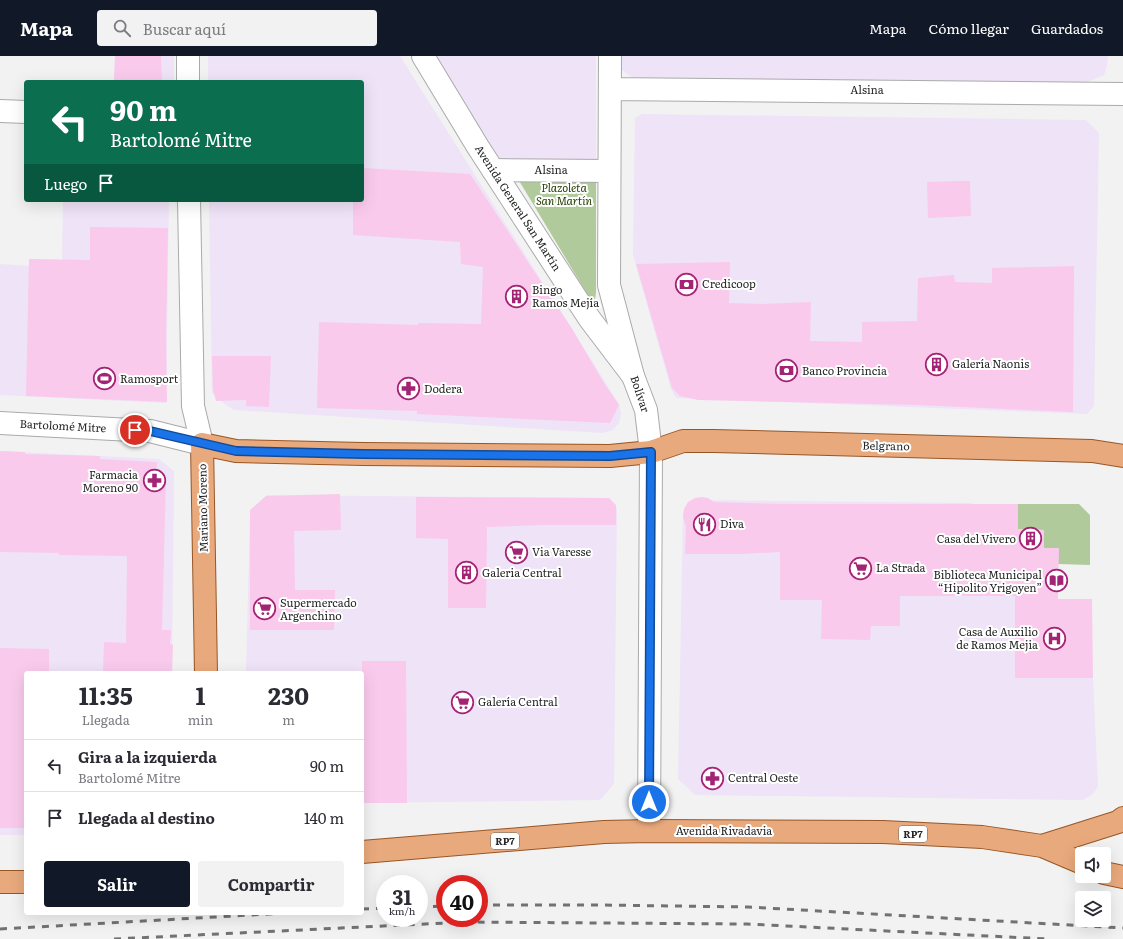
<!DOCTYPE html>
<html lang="es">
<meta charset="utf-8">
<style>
body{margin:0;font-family:Literata,serif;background:#f2f2f3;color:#2b2b33;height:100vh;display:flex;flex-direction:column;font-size:15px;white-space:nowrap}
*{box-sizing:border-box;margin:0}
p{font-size:13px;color:#7c7c81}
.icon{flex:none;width:22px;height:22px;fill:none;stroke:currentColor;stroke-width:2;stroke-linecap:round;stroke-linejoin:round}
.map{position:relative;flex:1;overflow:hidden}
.drawer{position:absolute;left:24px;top:615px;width:340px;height:244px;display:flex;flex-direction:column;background:#fff;border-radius:4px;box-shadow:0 4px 16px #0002}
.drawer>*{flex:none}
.hud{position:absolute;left:24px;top:24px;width:340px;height:122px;border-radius:4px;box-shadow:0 4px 16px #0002;background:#0b6e4f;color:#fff;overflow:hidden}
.buttons{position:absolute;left:1075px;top:791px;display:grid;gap:8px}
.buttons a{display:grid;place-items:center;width:36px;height:36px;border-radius:4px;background:#fff;box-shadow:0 4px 16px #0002;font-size:20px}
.speed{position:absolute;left:376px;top:819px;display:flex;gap:8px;font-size:20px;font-weight:700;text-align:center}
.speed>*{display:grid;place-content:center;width:52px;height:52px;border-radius:50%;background:#fff;box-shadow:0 4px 16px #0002;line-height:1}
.speed small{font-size:10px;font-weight:400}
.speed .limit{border:6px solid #d22;background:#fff;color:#111}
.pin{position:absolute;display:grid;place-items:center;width:34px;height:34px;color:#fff;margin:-17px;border:2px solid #fff;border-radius:50%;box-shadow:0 1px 4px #0007}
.me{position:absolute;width:44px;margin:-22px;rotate:0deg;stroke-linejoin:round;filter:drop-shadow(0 0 3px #0008)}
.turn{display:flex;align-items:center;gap:14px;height:84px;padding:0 20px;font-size:18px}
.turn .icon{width:52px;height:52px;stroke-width:2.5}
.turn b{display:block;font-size:28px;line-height:34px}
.then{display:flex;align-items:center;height:38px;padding:0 20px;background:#0003;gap:8px;font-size:15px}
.eta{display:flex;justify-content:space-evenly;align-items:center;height:68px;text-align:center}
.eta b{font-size:24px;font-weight:700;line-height:28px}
.button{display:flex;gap:8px;margin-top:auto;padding:8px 20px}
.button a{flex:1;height:46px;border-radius:4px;background:#111827;color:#fff;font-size:16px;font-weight:700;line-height:46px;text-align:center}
.button a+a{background:#f2f2f3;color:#2b2b33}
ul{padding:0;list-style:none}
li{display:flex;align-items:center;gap:12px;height:52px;padding:0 20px;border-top:1px solid #e1e1e2}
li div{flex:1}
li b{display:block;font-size:15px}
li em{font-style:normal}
header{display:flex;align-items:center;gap:24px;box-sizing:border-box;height:56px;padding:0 20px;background:#111827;color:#fff}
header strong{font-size:19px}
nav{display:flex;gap:22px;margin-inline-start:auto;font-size:14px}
.search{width:280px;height:36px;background:#f2f2f3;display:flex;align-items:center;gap:10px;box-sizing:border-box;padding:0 14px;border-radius:4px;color:#7c7c81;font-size:15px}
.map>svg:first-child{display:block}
.commercial{fill:#efe3f7}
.green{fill:#b1ca9b}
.building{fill:#f9caec}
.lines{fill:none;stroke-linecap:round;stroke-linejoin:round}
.street-casing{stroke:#a9aaab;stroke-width:24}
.secondary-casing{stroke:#a9aaab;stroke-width:24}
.primary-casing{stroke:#995625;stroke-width:24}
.street{stroke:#fff;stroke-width:22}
.secondary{stroke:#fff;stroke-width:22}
.primary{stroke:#e8a97c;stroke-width:22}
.rail{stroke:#727273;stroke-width:3;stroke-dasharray:7 7;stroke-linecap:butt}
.route-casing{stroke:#114b97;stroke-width:10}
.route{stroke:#1a73e8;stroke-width:7}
.labels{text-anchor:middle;stroke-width:4;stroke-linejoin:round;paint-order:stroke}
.shield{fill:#fff;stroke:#666767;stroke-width:1}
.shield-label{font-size:10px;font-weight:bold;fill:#252626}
.street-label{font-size:11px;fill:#252626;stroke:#fff}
.park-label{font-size:11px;font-style:italic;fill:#273f03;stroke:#fff}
.poi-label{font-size:11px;fill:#252626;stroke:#fff;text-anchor:start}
</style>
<header>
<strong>Mapa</strong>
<div class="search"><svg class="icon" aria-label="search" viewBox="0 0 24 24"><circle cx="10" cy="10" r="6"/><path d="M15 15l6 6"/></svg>Buscar aquí</div>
<nav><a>Mapa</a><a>Cómo llegar</a><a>Guardados</a></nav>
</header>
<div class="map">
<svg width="1123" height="883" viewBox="0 0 1123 883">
<rect width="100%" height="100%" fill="#f2f2f3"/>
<path class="commercial" d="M115,0H174V26H114Z
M208,0H400L619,348L621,358L619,367L613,374L602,377L234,354L226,349L212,337L209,144H362V26H208Z
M429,0H596V106H494Z
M619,0H1108L1107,10L1104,19L1085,27L639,23L630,20L622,14Z
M642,58L1086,64L1099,77L1094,350L1087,358L676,342L671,333L633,199L635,62Z
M63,144H169L166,347L0,339V208L29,210V203L62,204Z
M0,395L159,403L174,415L172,617H26V779H0Z
M267,439L608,442L617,453L614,728L600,744L362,747V617H246L250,456Z
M692,444L972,447L971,538L1016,539L1015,622H1093L1098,731L1093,738L1083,744L695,739L678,723L683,457Z"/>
<path class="green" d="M596,106V236L595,245L589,241L518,123Z
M1018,448H1079L1090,459V509L1058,508V492H1044V474L1018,473Z"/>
<path class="building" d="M115,0H161L162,26H114Z
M362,112L470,118L571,271L604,327L619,349L610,367L417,358V355L317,352L319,266L418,269V267L481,268L483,211L461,208L460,186L353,179V144H362Z
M957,125H970L971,160L928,162L927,126Z
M90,171L168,172L166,278L167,346L26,340L29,203L90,204Z
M730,206L729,247L762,248L811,246L810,285L862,286V266L917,265L918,222L954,219L955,226L992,227V212L1074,210L1073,356L918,349L698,344L680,340L672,332L636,208Z
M212,300H271L269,351L246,350V344L216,345L213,334Z
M0,395L25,396V398L100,400V403L157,406L156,422H166L162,574H171L170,588L173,589L172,617L103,616L104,586L126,587L127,500L59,499V497L0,496Z
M340,438L341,474L294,475L295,534H335L334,574H250V454L266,440Z
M416,441L609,442L616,449V469H540L487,471L486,552H448V483L416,482Z
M702,441L708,442L714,446L782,448H1018V473L1044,474V492H1059L1058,543H1092L1093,622H1015V540H900V570H871L870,584L821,583L822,544H780V496L743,498H685L686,470L683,461L684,453L688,446L695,442Z
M0,592L49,593V617H26V772H0Z
M362,605H406L407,747H362Z"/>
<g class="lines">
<defs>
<path id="street" d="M610,0L609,229L633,320
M610,33L1123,38
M0,55L26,56
M493,114L609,115
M0,367L150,375L202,388"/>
<path id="secondary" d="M188,0V26
M423,0L478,91L589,262L633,320L646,354L651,396L649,775
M189,144L193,350L202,388"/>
<path id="primary" d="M206,617L202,388L236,395L363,398L610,400L651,396L683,385H713L1092,395L1123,400
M1042,790L1118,766L1123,762
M362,796L604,776L649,775L883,776L982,781L1042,790L1082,807
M1104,817L1123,821
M0,826H26"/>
</defs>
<use href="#street" class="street-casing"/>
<use href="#secondary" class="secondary-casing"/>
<use href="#primary" class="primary-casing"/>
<use href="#street" class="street"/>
<use href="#secondary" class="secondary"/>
<use href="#primary" class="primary"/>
<path class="rail" d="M479,849H601L748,851L1123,872
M419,851L445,850
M362,853L385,852
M0,873L287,857
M114,883L466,866L747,868L1048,883"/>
</g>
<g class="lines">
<defs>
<path id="route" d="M135,374L150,375L236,395L363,398L610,400L651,396L649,746"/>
</defs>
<use href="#route" class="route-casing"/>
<use href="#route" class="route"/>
</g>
<defs>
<symbol id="bank-ring" viewBox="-11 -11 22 22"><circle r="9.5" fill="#fff" stroke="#a32374" stroke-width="1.5"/><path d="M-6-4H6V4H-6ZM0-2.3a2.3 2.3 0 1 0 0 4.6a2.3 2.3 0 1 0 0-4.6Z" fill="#a32374"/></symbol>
<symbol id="building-ring" viewBox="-11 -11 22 22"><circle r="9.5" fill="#fff" stroke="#a32374" stroke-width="1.5"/><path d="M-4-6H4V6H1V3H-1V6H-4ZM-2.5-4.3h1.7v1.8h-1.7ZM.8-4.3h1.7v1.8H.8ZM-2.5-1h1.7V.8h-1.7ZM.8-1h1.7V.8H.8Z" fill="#a32374"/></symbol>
<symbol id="stadium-ring" viewBox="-11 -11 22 22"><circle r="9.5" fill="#fff" stroke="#a32374" stroke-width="1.5"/><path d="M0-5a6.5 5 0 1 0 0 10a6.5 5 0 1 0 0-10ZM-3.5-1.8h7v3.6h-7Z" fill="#a32374"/></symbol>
<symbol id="pharmacy-ring" viewBox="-11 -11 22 22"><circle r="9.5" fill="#fff" stroke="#a32374" stroke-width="1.5"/><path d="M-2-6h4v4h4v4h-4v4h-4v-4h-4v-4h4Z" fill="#a32374"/></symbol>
<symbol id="restaurant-ring" viewBox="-11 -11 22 22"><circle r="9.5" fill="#fff" stroke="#a32374" stroke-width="1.5"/><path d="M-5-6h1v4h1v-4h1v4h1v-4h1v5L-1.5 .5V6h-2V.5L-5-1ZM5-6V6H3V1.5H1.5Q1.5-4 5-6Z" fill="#a32374"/></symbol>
<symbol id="supermarket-ring" viewBox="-11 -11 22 22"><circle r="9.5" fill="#fff" stroke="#a32374" stroke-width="1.5"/><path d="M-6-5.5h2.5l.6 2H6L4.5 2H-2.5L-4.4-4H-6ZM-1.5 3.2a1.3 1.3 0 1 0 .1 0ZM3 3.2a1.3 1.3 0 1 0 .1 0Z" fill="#a32374"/></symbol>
<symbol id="library-ring" viewBox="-11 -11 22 22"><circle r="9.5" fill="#fff" stroke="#a32374" stroke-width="1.5"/><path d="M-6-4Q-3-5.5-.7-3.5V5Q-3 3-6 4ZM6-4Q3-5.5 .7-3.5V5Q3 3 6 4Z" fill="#a32374"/></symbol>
<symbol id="hospital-ring" viewBox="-11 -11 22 22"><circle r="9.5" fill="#fff" stroke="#a32374" stroke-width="1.5"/><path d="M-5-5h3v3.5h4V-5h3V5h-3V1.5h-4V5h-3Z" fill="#a32374"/></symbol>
</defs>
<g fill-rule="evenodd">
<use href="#bank-ring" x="674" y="216" width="25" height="25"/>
<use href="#building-ring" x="504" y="228" width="25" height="25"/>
<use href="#building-ring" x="924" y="296" width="25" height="25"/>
<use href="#bank-ring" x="774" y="302" width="25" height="25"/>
<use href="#stadium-ring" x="92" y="310" width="25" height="25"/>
<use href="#pharmacy-ring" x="396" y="320" width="25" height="25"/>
<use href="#pharmacy-ring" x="142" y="412" width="25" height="25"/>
<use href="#restaurant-ring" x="692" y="456" width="25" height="25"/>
<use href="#building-ring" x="1018" y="470" width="25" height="25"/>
<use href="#supermarket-ring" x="504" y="484" width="25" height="25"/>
<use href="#supermarket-ring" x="848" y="500" width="25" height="25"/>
<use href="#building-ring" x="454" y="504" width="25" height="25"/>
<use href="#library-ring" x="1044" y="512" width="25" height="25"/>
<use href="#supermarket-ring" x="252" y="540" width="25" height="25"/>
<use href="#hospital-ring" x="1042" y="570" width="25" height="25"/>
<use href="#supermarket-ring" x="450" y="634" width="25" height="25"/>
<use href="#pharmacy-ring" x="700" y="710" width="25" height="25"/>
</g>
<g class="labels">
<g class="shield">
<rect x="899" y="770" width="28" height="16" rx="3"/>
<rect x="491" y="777" width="28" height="16" rx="3"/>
</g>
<g class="shield-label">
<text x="913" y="782">RP7</text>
<text x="505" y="789">RP7</text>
</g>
<g class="street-label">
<text x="867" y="38">Alsina</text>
<text x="551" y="118">Alsina</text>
<text transform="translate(518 152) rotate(57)" y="4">Avenida General San Martín</text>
<text transform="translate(640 338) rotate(72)" y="4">Bolívar</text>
<text transform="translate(63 370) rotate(3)" y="4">Bartolomé Mitre</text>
<text transform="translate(886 390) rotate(1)" y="4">Belgrano</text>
<text transform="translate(203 452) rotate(-91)" y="4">Mariano Moreno</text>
<text x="724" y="779">Avenida Rivadavia</text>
</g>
<g class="park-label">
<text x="564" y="136">Plazoleta<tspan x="564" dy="13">San Martín</tspan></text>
</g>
<g class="poi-label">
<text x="702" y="232">Credicoop</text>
<text x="532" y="238">Bingo<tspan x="532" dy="13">Ramos Mejía</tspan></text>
<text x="952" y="312">Galería Naonis</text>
<text x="802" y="319">Banco Provincia</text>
<text x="120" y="327">Ramosport</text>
<text x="424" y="337">Dodera</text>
<text x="138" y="423" text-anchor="end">Farmacia<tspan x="138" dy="13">Moreno 90</tspan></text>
<text x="720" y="472">Diva</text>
<text x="1016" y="487" text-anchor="end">Casa del Vivero</text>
<text x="532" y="500">Via Varesse</text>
<text x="876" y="516">La Strada</text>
<text x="482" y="521">Galeria Central</text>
<text x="1042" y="523" text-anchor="end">Biblioteca Municipal<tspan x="1042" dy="13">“Hipolito Yrigoyen”</tspan></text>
<text x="280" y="551">Supermercado<tspan x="280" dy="13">Argenchino</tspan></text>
<text x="1038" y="580" text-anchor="end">Casa de Auxilio<tspan x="1038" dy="13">de Ramos Mejia</tspan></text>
<text x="478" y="650">Galería Central</text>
<text x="728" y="726">Central Oeste</text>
</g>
</g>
</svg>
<div class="buttons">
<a><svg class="icon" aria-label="sound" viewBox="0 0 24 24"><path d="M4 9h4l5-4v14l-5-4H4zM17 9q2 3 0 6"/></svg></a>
<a><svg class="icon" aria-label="layers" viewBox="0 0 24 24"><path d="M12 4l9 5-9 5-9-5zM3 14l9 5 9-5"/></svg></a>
</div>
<div class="speed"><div>31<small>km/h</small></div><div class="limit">40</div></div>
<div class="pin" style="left:135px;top:374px;background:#d93025"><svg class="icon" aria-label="arrive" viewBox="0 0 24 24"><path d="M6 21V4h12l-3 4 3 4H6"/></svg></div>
<svg class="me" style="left:649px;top:746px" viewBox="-20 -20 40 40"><circle r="17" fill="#1a73e8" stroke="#fff" stroke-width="3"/><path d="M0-11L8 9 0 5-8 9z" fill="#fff"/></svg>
<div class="hud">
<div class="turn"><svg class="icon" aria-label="left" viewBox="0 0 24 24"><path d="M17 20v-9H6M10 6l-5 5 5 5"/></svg><div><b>90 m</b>Bartolomé Mitre</div></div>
<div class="then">Luego<svg class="icon" aria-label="arrive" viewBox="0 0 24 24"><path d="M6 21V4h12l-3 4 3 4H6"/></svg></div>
</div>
<section class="drawer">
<div class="eta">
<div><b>11:35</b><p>Llegada</p></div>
<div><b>1</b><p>min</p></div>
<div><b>230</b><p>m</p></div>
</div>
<ul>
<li><svg class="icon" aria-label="left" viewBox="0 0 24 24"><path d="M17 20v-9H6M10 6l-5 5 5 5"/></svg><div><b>Gira a la izquierda</b><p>Bartolomé Mitre</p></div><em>90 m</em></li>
<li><svg class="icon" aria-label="arrive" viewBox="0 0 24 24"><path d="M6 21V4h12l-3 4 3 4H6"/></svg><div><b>Llegada al destino</b></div><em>140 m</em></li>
</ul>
<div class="button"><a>Salir</a><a>Compartir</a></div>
</section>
</div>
